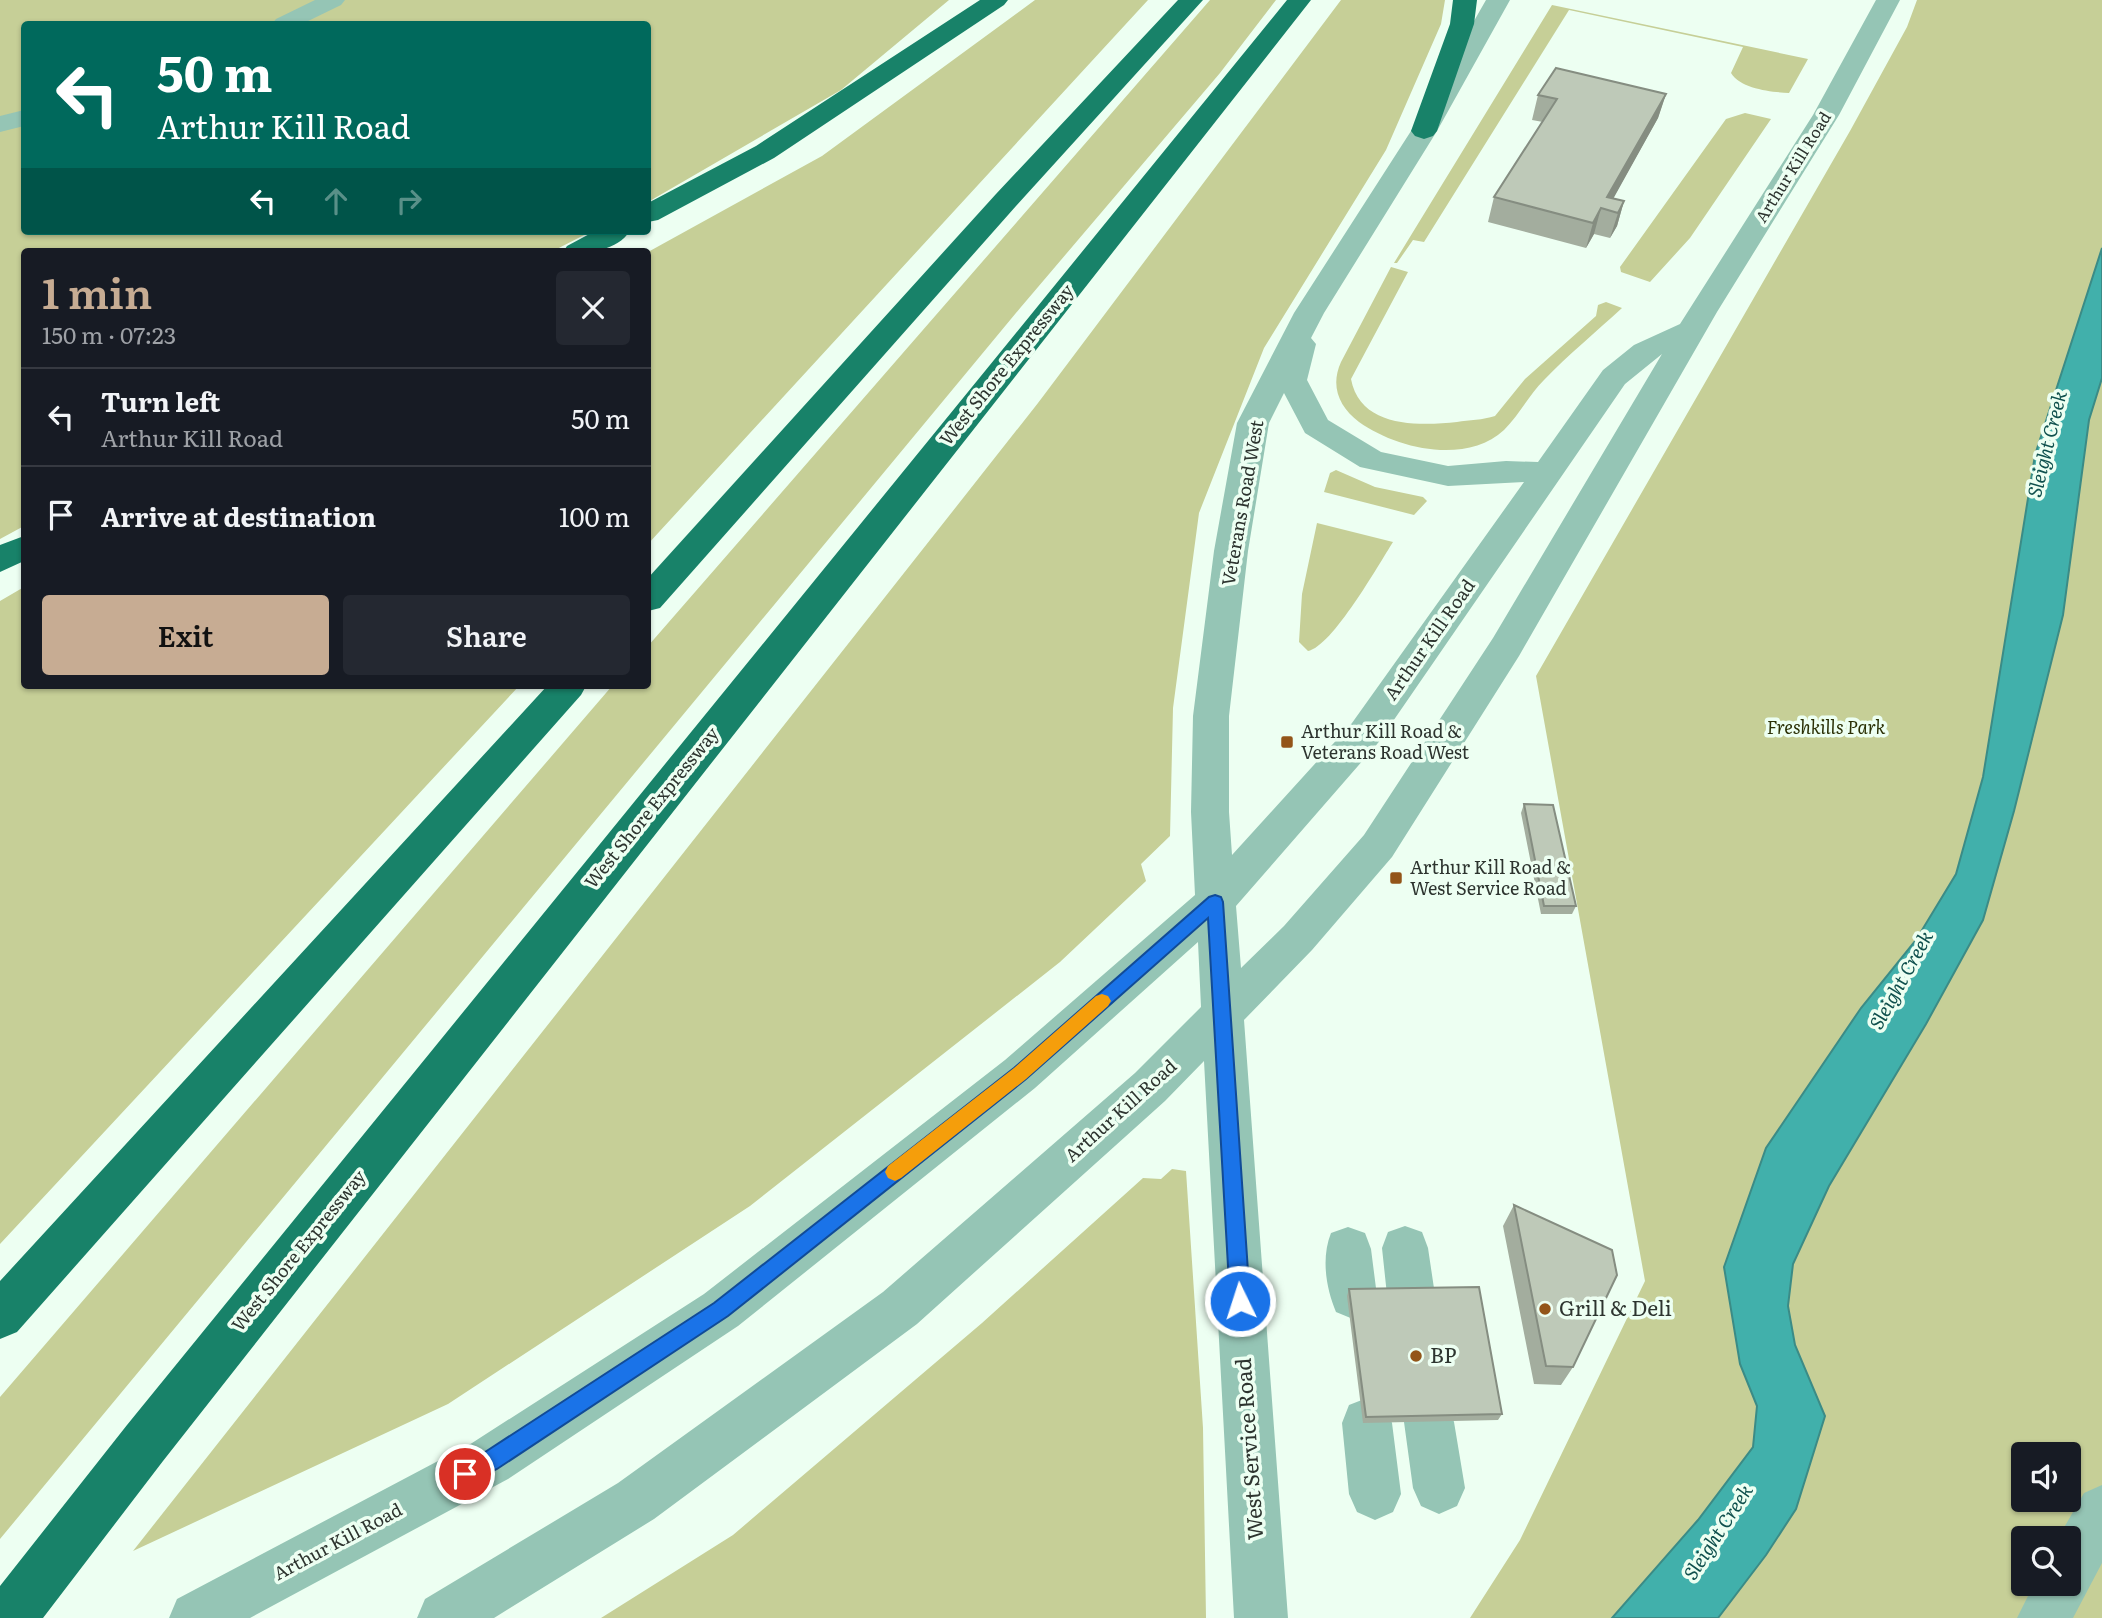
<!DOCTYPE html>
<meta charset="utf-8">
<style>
body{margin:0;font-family:Literata,serif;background:#242831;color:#f1f3f6;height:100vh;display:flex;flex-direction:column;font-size:26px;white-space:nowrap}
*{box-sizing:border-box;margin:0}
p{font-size:23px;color:#9ea1a6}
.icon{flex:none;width:38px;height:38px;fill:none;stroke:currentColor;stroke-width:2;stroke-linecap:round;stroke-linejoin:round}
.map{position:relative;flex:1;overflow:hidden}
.panel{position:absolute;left:21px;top:248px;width:630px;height:441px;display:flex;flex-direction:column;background:#171b24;border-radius:7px;box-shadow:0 2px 5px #0004}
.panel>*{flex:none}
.banner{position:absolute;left:21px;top:21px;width:630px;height:214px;border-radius:7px;box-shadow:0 2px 5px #0004;background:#00695c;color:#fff;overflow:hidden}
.controls{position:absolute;left:2011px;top:1442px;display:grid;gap:14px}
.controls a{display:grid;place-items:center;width:70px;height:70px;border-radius:7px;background:#171b24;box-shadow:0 2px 5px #0004;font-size:35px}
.pin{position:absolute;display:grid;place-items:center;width:60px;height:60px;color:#fff;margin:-30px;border:4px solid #fff;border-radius:50%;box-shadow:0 2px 7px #0007}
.me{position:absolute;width:77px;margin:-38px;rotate:356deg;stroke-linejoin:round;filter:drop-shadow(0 0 5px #0008)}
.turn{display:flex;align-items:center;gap:24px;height:147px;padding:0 21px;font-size:32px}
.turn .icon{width:91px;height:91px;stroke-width:2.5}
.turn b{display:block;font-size:49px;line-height:60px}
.lanes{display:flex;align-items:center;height:66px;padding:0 21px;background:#0003;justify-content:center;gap:35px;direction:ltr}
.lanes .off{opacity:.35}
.round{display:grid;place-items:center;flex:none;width:74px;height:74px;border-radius:7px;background:#242831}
.summary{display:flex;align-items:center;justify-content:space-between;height:119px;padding:0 21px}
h1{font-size:42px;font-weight:600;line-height:52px;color:#c7ac93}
.cta{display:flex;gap:14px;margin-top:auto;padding:14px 21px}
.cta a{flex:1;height:80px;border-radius:7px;background:#c7ac93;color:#111;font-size:28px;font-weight:600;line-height:80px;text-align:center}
.cta a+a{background:#242831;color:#f1f3f6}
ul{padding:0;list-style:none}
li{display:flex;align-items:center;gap:21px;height:98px;padding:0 21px;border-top:2px solid #363941}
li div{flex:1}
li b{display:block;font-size:26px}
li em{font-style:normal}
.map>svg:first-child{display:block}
.green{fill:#c6cf97;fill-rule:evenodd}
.water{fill:#41b0ab;stroke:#3b8b86;stroke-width:2}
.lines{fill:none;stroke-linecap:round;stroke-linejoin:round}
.minor{fill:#95c5b5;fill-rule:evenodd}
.highway{fill:#188269;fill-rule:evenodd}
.wall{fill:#a3ad9e}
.shaded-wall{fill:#858d81}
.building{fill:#bec9b8;stroke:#858d81;stroke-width:2}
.route{fill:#1a73e8;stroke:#114b97;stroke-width:2}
.slow{fill:#f59e0b}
.poi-dot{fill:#935519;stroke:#edfff2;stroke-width:2.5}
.labels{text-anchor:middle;stroke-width:7;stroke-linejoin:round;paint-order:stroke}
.far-street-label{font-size:16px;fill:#2d342f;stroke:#edfff2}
.street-label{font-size:18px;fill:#2d342f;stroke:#edfff2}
.park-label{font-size:18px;font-style:italic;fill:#2a2f04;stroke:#edfff2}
.poi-label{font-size:18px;fill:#2d342f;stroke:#edfff2;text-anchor:start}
.water-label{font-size:19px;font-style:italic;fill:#0f504d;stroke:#edfff2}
.near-poi-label{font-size:21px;fill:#2d342f;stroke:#edfff2;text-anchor:start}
.near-street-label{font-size:21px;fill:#2d342f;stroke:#edfff2}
</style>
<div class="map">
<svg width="2102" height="1618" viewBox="0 0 2102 1618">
<rect width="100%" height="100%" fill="#edfff2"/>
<path class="green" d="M0,0H949L841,90L648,202V24H24V231H592L551,252H24V526L0,539Z
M1035,0H1148L648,544V252L822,156Z
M1210,0H1276L1220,73L1021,307L0,1539V1397L612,686H648V646Z
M1341,0H1445L1441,24L1386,150L1264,348L1199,513L1173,708L1170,836L1141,864L1146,881L1060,962L750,1206L448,1404L133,1551L1038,403Z
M1917,0H2102V1618H1470L1520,1540L1645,1281L1536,676L1850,131L1907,27ZM2023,1454H2068V1500H2023ZM2023,1538H2068V1584H2023Z
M1552,5L1808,59L1789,93C1771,92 1741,89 1731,73L1743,47L1569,10L1424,242L1413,240L1397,263H1394Z
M1745,113L1771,119L1690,238L1650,282L1621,272L1620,267L1726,119Z
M1391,267L1408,272L1351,379C1360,428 1419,426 1457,422C1469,420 1483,420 1495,416L1525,379L1596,316L1598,305L1606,302L1622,308C1596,332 1568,355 1544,380C1529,395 1519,415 1504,430C1466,465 1397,449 1359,422C1339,407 1330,386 1341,362Z
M1336,470L1375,487L1423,497L1427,501L1414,515L1324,492L1330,473Z
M1317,523L1393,542C1379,564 1332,647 1308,651L1299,642L1302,594Z
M24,587V686H519L0,1244V601Z
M1172,1169L1186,1171L1203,1428L1206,1618H601L733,1535L982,1323L1143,1178L1161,1179Z"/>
<path class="water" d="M2102,248V378L2089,420L2063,615L2014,811L1983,920L1926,1024L1829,1186L1793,1264L1788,1306L1795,1345L1825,1416L1796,1509L1766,1555L1718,1618H1612L1698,1520L1753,1447L1757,1406L1740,1364L1724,1267L1766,1148L1861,1008L1916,940L1956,874L1983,777L2035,455Z"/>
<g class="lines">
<path class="minor" d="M315,0H345L341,5L302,24H272L276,19Z
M1486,0H1510L1437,131L1324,313L1311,338L1316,344L1307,380L1328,420L1381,452L1448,466L1506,461L1538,462L1603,370L1634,345L1680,324L1813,115L1876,0H1900L1839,115L1717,312L1519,656L1392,857L1312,950L1244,1020L1288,1618H1234L1204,1061L1165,1101L917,1324L654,1519L494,1618H417L425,1599L618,1483L883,1292L1135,1073L1201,1007L1198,942L1035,1088L738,1326L508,1479L250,1618H169L177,1599L472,1443L704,1294L1005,1060L1195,895L1191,812L1193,716L1214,551L1237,423L1294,313L1411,131ZM1662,354L1493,638L1364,835L1284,926L1241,968L1236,906L1378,743L1625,384ZM1284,393L1305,433L1360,467L1448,486L1524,482L1352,723L1232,855L1229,812V716L1248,551L1269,423Z
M24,110V126L0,132V116Z
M1405,1226L1422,1232L1428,1248L1435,1295L1428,1311L1411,1318L1394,1311L1387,1295L1382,1248L1388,1232Z
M1348,1227L1365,1233L1371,1249L1377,1296L1370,1312L1353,1319L1336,1312C1326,1288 1321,1258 1331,1233Z
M1429,1397L1447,1404L1454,1422L1465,1488L1457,1506L1439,1514L1421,1506L1413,1488L1404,1422L1411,1404Z
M1367,1398L1385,1405L1392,1423L1401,1494L1393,1512L1375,1520L1357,1512L1349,1494L1342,1423L1349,1405Z
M2102,1485V1563L2073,1618H2017L2034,1584H2068V1538H2058L2084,1493Z"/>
<path class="highway" d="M980,0H1008L1004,5L774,158L658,220L648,222V203L756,146Z
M1178,0H1203L1016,206L660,608L648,611V578L996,194Z
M1287,0H1311L163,1461L43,1618H0V1586L127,1425Z
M1453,0H1477L1474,24L1437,131L1433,136L1424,139L1415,136L1411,131L1450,24Z
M595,231H630C615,253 587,252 563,252L567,246Z
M24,536V561L0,572V545Z
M547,686H586L581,695L17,1332L0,1339V1281Z"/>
</g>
<path class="wall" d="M1666,94L1658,118L1613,198L1624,201L1617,226L1610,238L1594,234L1586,248L1488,222L1494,197L1543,122L1532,120L1538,95Z
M1524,804L1576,906L1572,914H1541L1521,813Z
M1514,1205L1573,1367L1561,1385L1534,1384L1503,1226Z
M1349,1289L1502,1414L1498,1420L1363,1423L1347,1296Z"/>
<path class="shaded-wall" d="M1666,94L1658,118L1607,210V197Z
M1624,201L1617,226L1610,238L1618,213Z
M1601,208L1594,234L1586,248L1593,223Z"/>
<path class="building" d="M1556,68L1666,94L1607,197L1624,201L1618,213L1601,208L1593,223L1494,197L1557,99L1538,95Z
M1524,804L1553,805L1576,906H1544Z
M1514,1205L1612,1250L1617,1275L1573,1367L1546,1366Z
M1479,1287L1502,1414L1366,1417L1349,1289Z"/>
<path class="route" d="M1215,895L1221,897L1223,902L1250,1301L1247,1308L1240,1311L1233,1308L1230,1301L1208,918L1026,1079L728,1316L497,1469L465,1485L458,1482L455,1474L458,1467L482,1454L714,1303L1014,1068L1209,897Z"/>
<path class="slow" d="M1102,994L1108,996L1111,1001L1108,1006L1026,1079L901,1178L895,1181L888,1178L885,1172L888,1166L1014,1068L1096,996Z"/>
<g class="poi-dot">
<rect x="1280" y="735" width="14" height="14" rx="3.5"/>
<rect x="1389" y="871" width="14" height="14" rx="3.5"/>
<circle cx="1545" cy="1309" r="7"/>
<circle cx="1416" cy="1356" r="7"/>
</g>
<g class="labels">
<g class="far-street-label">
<text transform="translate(1793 167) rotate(-58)" y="6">Arthur Kill Road</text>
</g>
<g class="street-label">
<text transform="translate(1007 365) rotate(-51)" y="6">West Shore Expressway</text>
<text transform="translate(1243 503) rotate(-80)" y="6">Veterans Road West</text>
<text transform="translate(1430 640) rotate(-55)" y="6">Arthur Kill Road</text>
<text transform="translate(652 808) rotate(-51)" y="6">West Shore Expressway</text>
<text transform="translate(1121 1111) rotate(-42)" y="6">Arthur Kill Road</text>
<text transform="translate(299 1251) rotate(-51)" y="6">West Shore Expressway</text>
<text transform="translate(338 1542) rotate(-28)" y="6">Arthur Kill Road</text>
</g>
<g class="park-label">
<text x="1826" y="734">Freshkills Park</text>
</g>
<g class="poi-label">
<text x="1301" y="738">Arthur Kill Road &amp;<tspan x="1301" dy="21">Veterans Road West</tspan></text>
<text x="1410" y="874">Arthur Kill Road &amp;<tspan x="1410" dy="21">West Service Road</tspan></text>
</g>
<g class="water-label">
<text transform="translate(2047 444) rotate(-76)" y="7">Sleight Creek</text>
<text transform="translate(1901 980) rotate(-61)" y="7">Sleight Creek</text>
<text transform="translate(1718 1532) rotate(-57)" y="7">Sleight Creek</text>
</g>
<g class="near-poi-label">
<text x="1559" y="1316">Grill &amp; Deli</text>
<text x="1430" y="1363">BP</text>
</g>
<g class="near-street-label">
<text transform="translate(1250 1449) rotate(-94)" y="7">West Service Road</text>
</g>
</g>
</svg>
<div class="controls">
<a><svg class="icon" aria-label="sound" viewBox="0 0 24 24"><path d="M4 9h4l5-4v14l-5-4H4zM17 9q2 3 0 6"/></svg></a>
<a><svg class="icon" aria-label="search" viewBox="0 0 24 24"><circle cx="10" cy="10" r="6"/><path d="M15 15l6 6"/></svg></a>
</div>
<div class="pin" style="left:465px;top:1474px;background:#d93025"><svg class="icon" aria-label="arrive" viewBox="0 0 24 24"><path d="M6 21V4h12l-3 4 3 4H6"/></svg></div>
<svg class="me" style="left:1240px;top:1301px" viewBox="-20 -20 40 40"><circle r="17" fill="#1a73e8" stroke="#fff" stroke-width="3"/><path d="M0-11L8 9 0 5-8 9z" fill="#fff"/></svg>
<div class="banner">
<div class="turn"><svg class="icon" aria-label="left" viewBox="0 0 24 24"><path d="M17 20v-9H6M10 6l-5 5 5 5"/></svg><div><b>50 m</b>Arthur Kill Road</div></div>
<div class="lanes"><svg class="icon" aria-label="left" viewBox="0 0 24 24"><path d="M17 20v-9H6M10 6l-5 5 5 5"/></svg><svg class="icon off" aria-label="ahead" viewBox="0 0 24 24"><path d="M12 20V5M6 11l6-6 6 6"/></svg><svg class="icon off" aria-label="right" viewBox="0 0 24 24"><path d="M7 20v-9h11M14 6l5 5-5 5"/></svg></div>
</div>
<section class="panel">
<div class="summary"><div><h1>1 min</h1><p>150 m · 07:23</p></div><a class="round"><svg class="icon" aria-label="close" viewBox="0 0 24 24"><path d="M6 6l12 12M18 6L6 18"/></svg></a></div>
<ul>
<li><svg class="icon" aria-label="left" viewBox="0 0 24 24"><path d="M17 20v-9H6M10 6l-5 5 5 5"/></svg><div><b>Turn left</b><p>Arthur Kill Road</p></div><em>50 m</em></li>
<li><svg class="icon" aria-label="arrive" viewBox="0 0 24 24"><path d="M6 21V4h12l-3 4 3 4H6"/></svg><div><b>Arrive at destination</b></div><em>100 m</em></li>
</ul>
<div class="cta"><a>Exit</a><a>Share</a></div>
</section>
</div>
